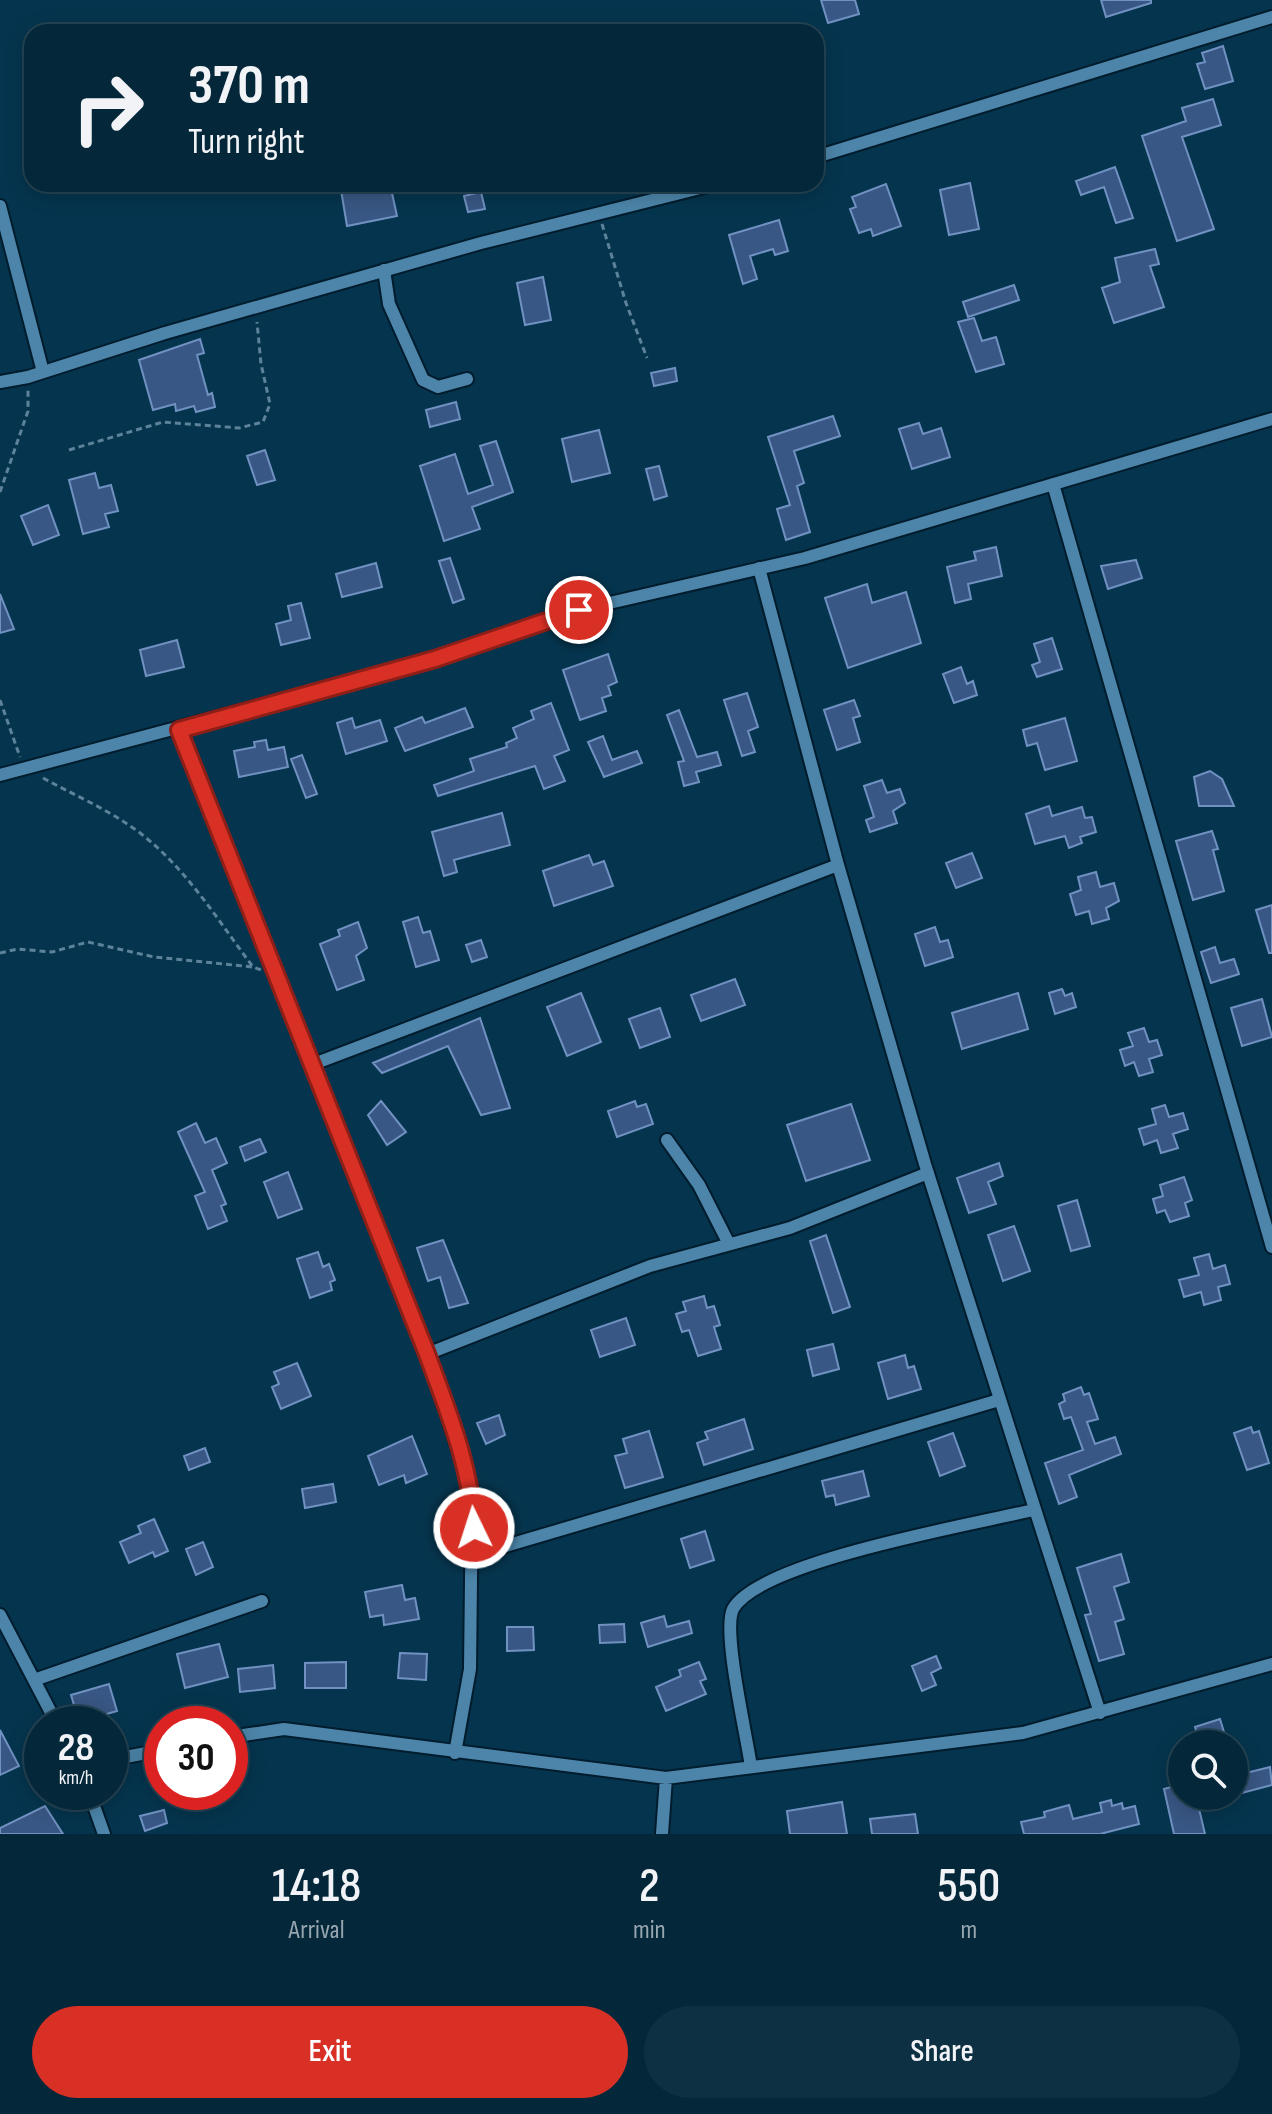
<!DOCTYPE html>
<style>
body{margin:0;font-family:"Sofia Sans Condensed",sans-serif;background:#0d3042;color:#f1f3f6;height:100vh;display:flex;flex-direction:column;font-size:30px;white-space:nowrap}
*{box-sizing:border-box;margin:0}
p{font-size:26px;color:#97a6af}
.icon{flex:none;width:44px;height:44px;fill:none;stroke:currentColor;stroke-width:2;stroke-linecap:round;stroke-linejoin:round}
.map{position:relative;height:1834px;overflow:hidden}
.details{display:flex;flex-direction:column;background:#04283a;flex:1}
.details>*{flex:none}
.banner{position:absolute;left:24px;top:24px;width:800px;height:168px;border-radius:24px;box-shadow:0 4px 20px #0003,0 0 0 2px #254454;background:#04283a;color:#f1f3f6;overflow:hidden}
.controls{position:absolute;left:1168px;top:1730px;display:grid;gap:16px}
.controls a{display:grid;place-items:center;width:80px;height:80px;border-radius:50%;background:#04283a;box-shadow:0 4px 20px #0003,0 0 0 2px #254454;font-size:40px}
.speed{position:absolute;left:24px;top:1706px;display:flex;gap:16px;font-size:40px;font-weight:700;text-align:center}
.speed>*{display:grid;place-content:center;width:104px;height:104px;border-radius:50%;background:#04283a;box-shadow:0 4px 20px #0003,0 0 0 2px #254454;line-height:1}
.speed small{font-size:20px;font-weight:400}
.speed .limit{border:12px solid #d22;background:#fff;color:#111}
.pin{position:absolute;display:grid;place-items:center;width:68px;height:68px;color:#fff;margin:-34px;border:4px solid #fff;border-radius:50%;box-shadow:0 2px 8px #0007}
.me{position:absolute;width:88px;margin:-44px;rotate:356deg;stroke-linejoin:round;filter:drop-shadow(0 0 6px #0008)}
.turn{display:flex;align-items:center;gap:28px;height:168px;padding:0 32px;font-size:36px}
.turn .icon{width:104px;height:104px;stroke-width:2.5}
.turn b{display:block;font-size:56px;line-height:68px}
.eta{display:flex;justify-content:space-evenly;align-items:center;height:136px;text-align:center}
.eta b{font-size:48px;font-weight:600;line-height:56px}
.button{display:flex;gap:16px;margin-top:auto;padding:16px 32px}
.button a{flex:1;height:92px;border-radius:48px;background:#d93025;color:#fff;font-size:32px;font-weight:600;line-height:92px;text-align:center}
.button a+a{background:#0d3042;color:#f1f3f6}
.map>svg:first-child{display:block}
.building{fill:#395784;stroke:#7091c1;stroke-width:2}
.lines{fill:none;stroke-linecap:round;stroke-linejoin:round}
.street-casing{stroke:#001c2d;stroke-width:16}
.path{stroke:#5c839a;stroke-width:3;stroke-dasharray:6 4;stroke-linecap:butt}
.street{stroke:#4c85a9;stroke-width:12}
.route-casing{stroke:#8d1f18;stroke-width:20}
.route{stroke:#d93025;stroke-width:14}
</style>
<div class="map">
<svg width="1272" height="1834" viewBox="0 0 1272 1834">
<rect width="100%" height="100%" fill="#05354e"/>
<path class="building" d="M821,0H855L859,14L828,23Z
M1101,0H1151V3L1106,17Z
M1223,46L1233,81L1205,89L1197,64L1205,62L1202,53Z
M1213,99L1221,125L1182,137L1214,229L1177,241L1142,136L1186,121L1182,108Z
M1115,167L1133,218L1116,223L1104,187L1081,195L1076,181Z
M970,183L979,229L949,235L940,190Z
M340,184H390L397,216L347,226Z
M886,184L901,226L873,236L871,229L859,233L850,209L856,207L852,197Z
M481,192L485,209L468,212L464,196Z
M779,220L788,251L775,255L773,249L750,256L757,279L743,284L729,235Z
M1155,249L1159,264L1150,266L1164,307L1114,323L1102,288L1120,282L1115,258Z
M543,277L551,320L525,325L517,283Z
M1014,285L1019,300L968,317L963,302Z
M974,318L982,341L996,337L1004,364L976,372L958,322Z
M200,339L204,353L197,355L208,395L212,393L215,407L196,412L194,406L176,411L175,404L153,410L139,360Z
M675,368L677,381L654,386L651,373Z
M456,402L460,419L430,427L426,410Z
M833,416L840,436L794,451L804,483L797,486L810,532L786,540L777,509L790,505L768,437Z
M919,423L923,434L941,428L950,457L912,469L899,429Z
M599,430L610,473L572,482L562,439Z
M496,441L513,492L472,507L480,529L444,541L420,466L455,454L468,494L493,485L480,446Z
M265,450L275,480L257,485L247,456Z
M659,466L667,496L654,500L646,469Z
M95,473L99,488L111,485L118,511L105,514L109,527L83,534L69,480Z
M48,505L59,535L33,545L21,516Z
M996,547L1002,576L968,584L971,599L955,603L947,567L976,560L974,552Z
M450,558L464,599L453,603L439,561Z
M1136,560L1142,578L1108,589L1101,566Z
M376,563L382,587L342,597L336,574Z
M867,584L872,603L906,592L921,643L848,668L825,598Z
M0,594L14,629L0,633Z
M301,603L310,638L281,645L276,624L291,620L288,606Z
M1052,638L1062,669L1037,677L1032,665L1040,662L1034,644Z
M177,640L184,667L146,676L140,650Z
M608,654L617,682L608,686L611,695L602,698L606,711L580,720L563,670Z
M961,667L967,684L973,681L977,695L954,703L943,674Z
M747,693L758,727L748,731L755,752L742,756L724,700Z
M854,700L860,716L853,718L860,742L837,750L824,710Z
M551,703L569,750L554,756L565,781L544,789L535,766L438,796L434,785L474,771L470,759L507,747L506,743L517,738L513,728L534,719L531,711Z
M465,708L473,727L405,751L395,728L422,717L425,723Z
M679,710L697,757L717,752L721,765L696,772L699,782L684,786L678,762L684,761L667,715Z
M352,718L355,728L380,720L387,741L346,754L337,723Z
M1065,718L1077,761L1045,770L1037,743L1027,746L1023,730Z
M603,736L612,760L637,751L642,763L604,777L588,742Z
M266,740L268,750L284,747L288,767L239,777L234,751L255,747L254,742Z
M302,755L317,794L306,798L291,759Z
M1210,771L1222,779L1234,806H1199L1194,777Z
M882,780L887,793L900,789L905,803L893,811L897,823L870,832L866,820L874,817L864,786Z
M1049,806L1052,816L1082,807L1085,818L1092,817L1096,832L1080,837L1082,843L1069,848L1065,836L1035,844L1026,814Z
M502,813L510,845L454,860L457,872L444,876L432,832Z
M1212,831L1218,849L1213,850L1224,891L1193,900L1176,841Z
M972,853L982,878L956,888L946,863Z
M589,855L593,865L604,861L613,886L554,906L543,871Z
M1096,872L1100,887L1114,883L1119,901L1106,908L1109,919L1092,924L1089,911L1076,915L1070,894L1081,890L1078,877Z
M1272,905V953H1269L1256,910Z
M418,917L423,933L430,931L439,960L416,967L403,922Z
M358,922L367,948L356,956L364,980L337,990L320,944L340,936L338,930Z
M935,927L940,942L948,940L953,957L925,966L915,934Z
M481,940L487,957L472,962L466,945Z
M1215,947L1220,963L1234,959L1239,974L1211,983L1201,952Z
M735,979L745,1005L701,1021L691,995Z
M1062,989L1065,996L1072,993L1076,1007L1055,1014L1049,993Z
M581,993L601,1042L567,1056L547,1007Z
M1018,993L1028,1029L962,1049L952,1013Z
M1262,999L1272,1037L1242,1046L1231,1008Z
M660,1008L670,1037L640,1048L629,1019Z
M480,1018L510,1108L481,1115L448,1046L382,1073L373,1063Z
M1144,1028L1149,1042L1157,1040L1162,1055L1149,1059L1153,1072L1139,1076L1134,1062L1125,1066L1120,1050L1133,1046L1128,1033Z
M381,1101L406,1132L387,1145L368,1115Z
M635,1101L637,1107L646,1104L653,1124L617,1137L608,1111Z
M851,1104L870,1160L806,1181L787,1125Z
M1165,1105L1169,1117L1183,1113L1188,1129L1173,1134L1178,1148L1161,1153L1157,1140L1144,1145L1139,1129L1156,1124L1152,1109Z
M196,1123L205,1143L216,1138L227,1163L212,1170L226,1204L221,1206L227,1221L208,1229L195,1196L205,1192L178,1132Z
M260,1139L266,1152L245,1161L240,1147Z
M999,1163L1003,1176L988,1182L996,1204L969,1213L957,1178Z
M288,1172L302,1209L278,1218L264,1182Z
M1184,1177L1192,1200L1185,1203L1189,1216L1170,1222L1165,1210L1157,1213L1153,1199L1163,1196L1160,1185Z
M1077,1200L1090,1246L1071,1251L1058,1206Z
M1014,1226L1030,1271L1003,1281L988,1235Z
M826,1235L850,1307L833,1313L810,1241Z
M443,1240L468,1303L449,1308L440,1277L428,1281L417,1248Z
M318,1252L323,1267L329,1264L335,1280L330,1282L332,1290L310,1298L297,1259Z
M1209,1254L1213,1269L1225,1265L1230,1284L1218,1287L1221,1300L1204,1305L1201,1292L1184,1297L1179,1280L1199,1275L1194,1258Z
M704,1296L707,1308L714,1306L720,1325L714,1327L721,1349L698,1356L689,1330L682,1332L676,1314L686,1311L683,1302Z
M626,1318L635,1345L600,1357L591,1330Z
M833,1344L839,1369L813,1376L807,1350Z
M905,1355L908,1368L914,1366L921,1389L888,1399L878,1363Z
M297,1363L311,1396L281,1409L272,1387L279,1384L274,1372Z
M1081,1387L1084,1395L1089,1393L1098,1419L1087,1422L1095,1444L1115,1437L1121,1454L1069,1475L1077,1497L1059,1504L1045,1463L1083,1450L1071,1417L1064,1419L1059,1404L1065,1401L1063,1394Z
M499,1415L505,1435L486,1444L477,1423Z
M744,1419L753,1449L704,1465L697,1443L708,1439L705,1432Z
M1251,1427L1253,1433L1259,1431L1269,1463L1247,1470L1234,1433Z
M649,1431L663,1477L625,1488L615,1456L627,1453L623,1439Z
M953,1433L965,1466L940,1476L928,1442Z
M412,1436L427,1474L406,1483L404,1475L379,1485L368,1456Z
M205,1448L210,1462L189,1470L184,1456Z
M863,1471L869,1496L836,1505L834,1495L826,1497L822,1481Z
M333,1484L336,1502L305,1508L302,1489Z
M154,1519L168,1551L155,1557L153,1552L129,1563L120,1542L141,1533L138,1526Z
M705,1531L714,1560L690,1568L681,1539Z
M203,1542L213,1567L196,1575L186,1549Z
M1121,1554L1129,1582L1114,1587L1124,1619L1115,1622L1124,1654L1099,1661L1085,1615L1091,1614L1077,1568Z
M402,1585L405,1600L415,1598L419,1619L384,1625L383,1615L370,1617L365,1592Z
M664,1616L667,1627L689,1621L692,1633L648,1647L641,1623Z
M624,1624L625,1642L600,1643L599,1625Z
M507,1627H533L534,1650L507,1651Z
M219,1644L228,1677L185,1688L177,1654Z
M400,1653L427,1654L426,1680L398,1678Z
M936,1656L941,1668L931,1673L936,1685L922,1691L912,1666Z
M346,1662V1688H305V1663Z
M699,1662L706,1679L700,1681L706,1694L666,1711L656,1687L681,1676L679,1670Z
M273,1665L275,1688L240,1692L238,1669Z
M109,1684L117,1711L79,1722L71,1695Z
M1220,1719L1224,1732L1199,1740L1195,1727Z
M0,1730L19,1766L0,1775Z
M1270,1767L1272,1785L1238,1794L1234,1776Z
M1182,1784V1796H1196L1205,1834H1174L1164,1789Z
M1111,1800L1112,1806L1122,1803L1123,1809L1135,1806L1139,1824L1100,1834H1024L1021,1822L1045,1817L1044,1812L1069,1805L1073,1819L1102,1812L1100,1803Z
M842,1802L847,1834H790L787,1811Z
M45,1806L63,1834H0V1828Z
M164,1810L167,1823L145,1831L140,1816Z
M915,1814L918,1834H872L870,1819Z"/>
<g class="lines">
<defs>
<path id="street" d="M816,157L1272,17
M0,206L43,372
M384,270L389,304L423,380L438,387L467,379
M0,382L28,377L165,333L481,243L716,184
M1053,484L1272,1247
M759,568L838,865L925,1164L1100,1713
M179,730L427,1354L472,1492L470,1669L455,1753
M0,775L435,659L579,610L805,558L1272,419
M311,1065L838,865
M667,1140L699,1185L729,1244
M427,1354L650,1266L790,1228L928,1173
M472,1556L999,1400
M0,1615L57,1724
M34,1680L262,1601
M230,1737L284,1729L666,1778L1023,1733L1272,1664
M110,1760L162,1750
M751,1767C747,1737 722,1631 733,1609C759,1561 976,1524 1033,1510
M89,1792L104,1834
M662,1834L666,1778"/>
</defs>
<use href="#street" class="street-casing"/>
<path class="path" d="M602,224L626,303L647,358
M69,450L163,422L239,428L263,422L270,404L261,364L257,322
M0,492L28,411V389
M0,700L20,757
M43,778C74,795 107,809 136,830C185,866 217,919 253,967L261,970
M0,953L18,949L52,952L88,942L154,957L253,967"/>
<use href="#street" class="street"/>
</g>
<g class="lines">
<defs>
<path id="route" d="M474,1528C471,1467 448,1411 427,1354L179,730L435,659L579,610"/>
</defs>
<use href="#route" class="route-casing"/>
<use href="#route" class="route"/>
</g>
</svg>
<div class="controls">
<a><svg class="icon" aria-label="search" viewBox="0 0 24 24"><circle cx="10" cy="10" r="6"/><path d="M15 15l6 6"/></svg></a>
</div>
<div class="speed"><div>28<small>km/h</small></div><div class="limit">30</div></div>
<div class="pin" style="left:579px;top:610px;background:#d93025"><svg class="icon" aria-label="arrive" viewBox="0 0 24 24"><path d="M6 21V4h12l-3 4 3 4H6"/></svg></div>
<svg class="me" style="left:474px;top:1528px" viewBox="-20 -20 40 40"><circle r="17" fill="#d93025" stroke="#fff" stroke-width="3"/><path d="M0-11L8 9 0 5-8 9z" fill="#fff"/></svg>
<div class="banner">
<div class="turn"><svg class="icon" aria-label="right" viewBox="0 0 24 24"><path d="M7 20v-9h11M14 6l5 5-5 5"/></svg><div><b>370 m</b>Turn right</div></div>
</div>
</div>
<section class="details">
<div class="eta">
<div><b>14:18</b><p>Arrival</p></div>
<div><b>2</b><p>min</p></div>
<div><b>550</b><p>m</p></div>
</div>
<div class="button"><a>Exit</a><a>Share</a></div>
</section>
